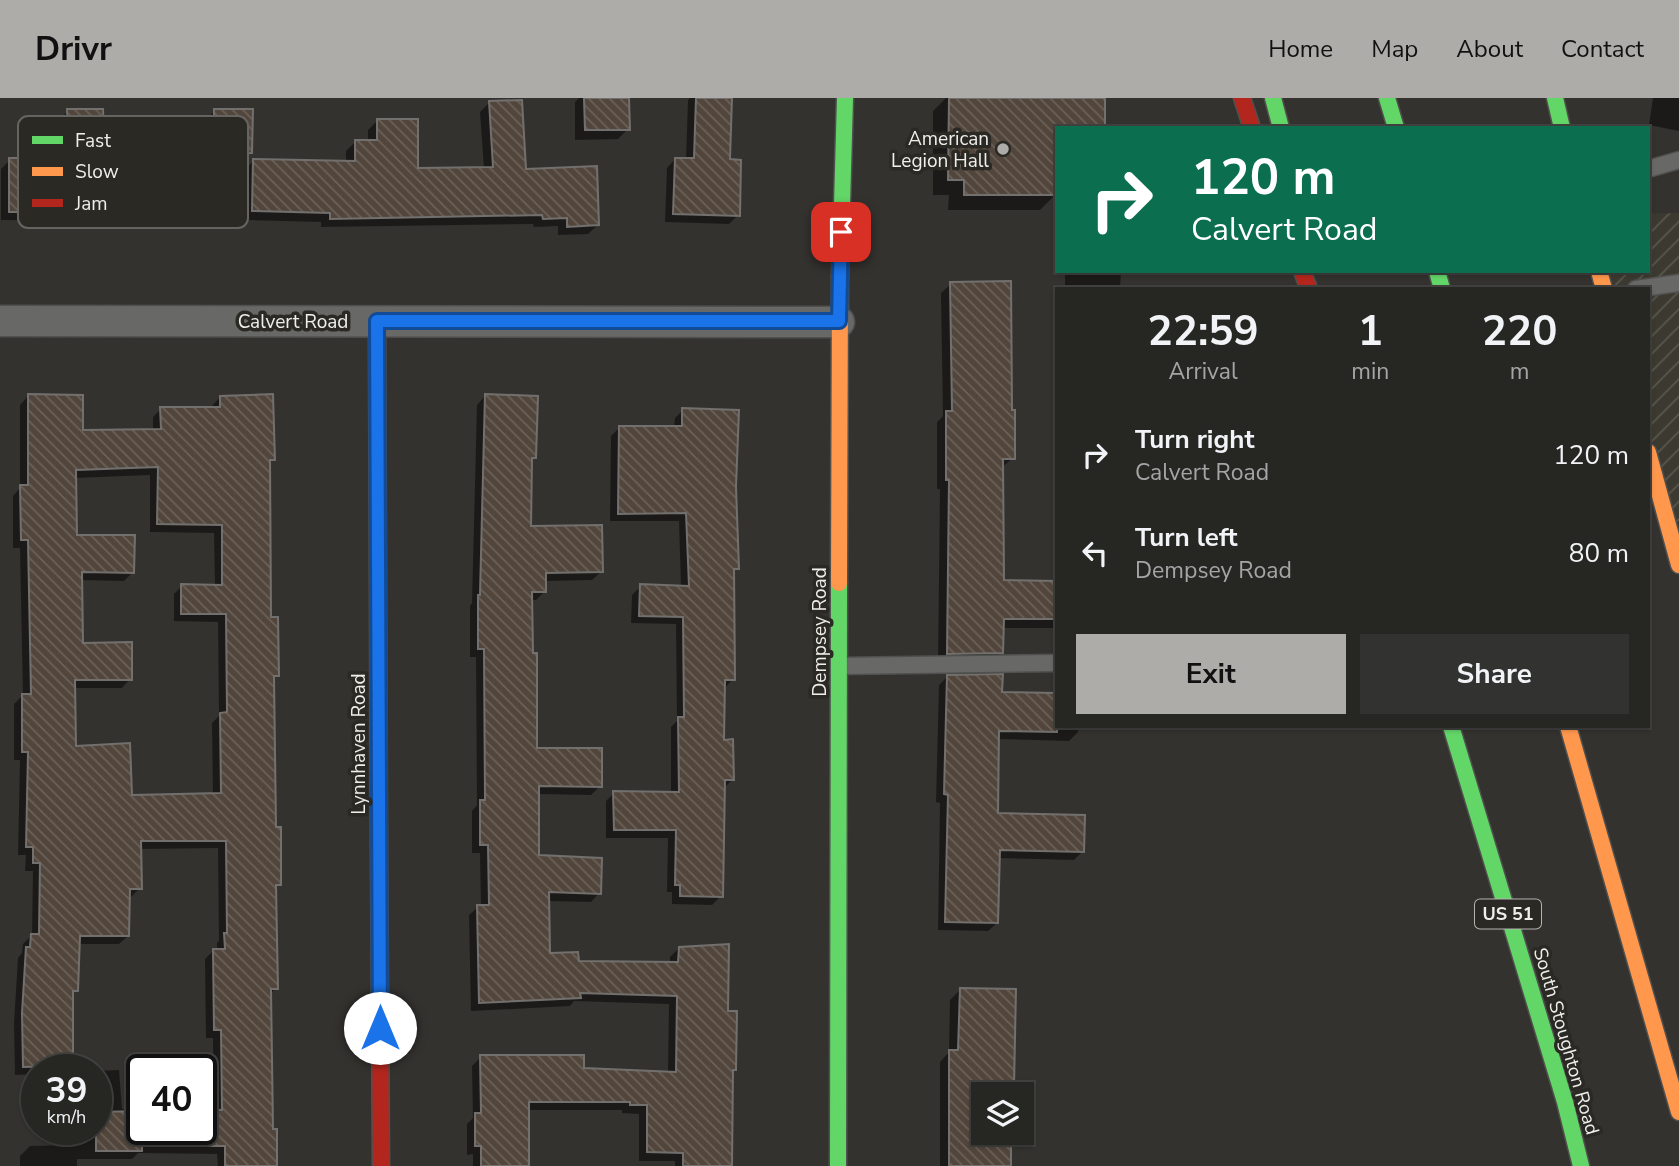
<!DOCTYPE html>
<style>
body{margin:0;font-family:"Nunito Sans",sans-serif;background:#323230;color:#f1f3f6;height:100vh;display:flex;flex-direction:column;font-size:26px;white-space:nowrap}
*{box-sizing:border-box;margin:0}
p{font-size:23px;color:#a4a5a6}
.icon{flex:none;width:38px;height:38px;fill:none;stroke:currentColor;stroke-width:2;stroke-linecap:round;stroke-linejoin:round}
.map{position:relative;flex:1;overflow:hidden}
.side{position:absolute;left:1055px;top:189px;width:595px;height:441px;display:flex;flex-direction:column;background:#262623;border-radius:0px;box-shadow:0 2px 5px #0004,0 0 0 2px #424341}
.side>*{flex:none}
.top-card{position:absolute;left:1055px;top:28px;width:595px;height:147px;border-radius:0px;box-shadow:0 2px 5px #0004,0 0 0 2px #424341;background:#0b6e4f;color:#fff;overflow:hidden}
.controls{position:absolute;left:971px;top:984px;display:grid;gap:14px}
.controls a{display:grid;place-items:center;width:63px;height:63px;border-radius:0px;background:#262623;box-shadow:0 2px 5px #0004,0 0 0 2px #424341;font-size:35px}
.speed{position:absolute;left:21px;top:956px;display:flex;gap:14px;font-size:35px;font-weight:700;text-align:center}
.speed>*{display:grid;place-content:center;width:91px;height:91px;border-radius:50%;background:#262623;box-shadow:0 2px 5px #0004,0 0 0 2px #424341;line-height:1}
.speed small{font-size:18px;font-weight:400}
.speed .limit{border:4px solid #111;border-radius:10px;background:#fff;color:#111}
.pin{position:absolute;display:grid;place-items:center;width:60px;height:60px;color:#fff;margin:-30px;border-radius:14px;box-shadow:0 4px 10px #0006}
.me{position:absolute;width:77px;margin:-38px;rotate:0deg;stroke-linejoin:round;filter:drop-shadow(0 0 5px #0008)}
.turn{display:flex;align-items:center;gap:24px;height:147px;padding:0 21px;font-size:32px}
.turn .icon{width:91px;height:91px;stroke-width:2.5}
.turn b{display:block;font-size:49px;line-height:60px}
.eta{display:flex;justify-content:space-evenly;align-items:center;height:119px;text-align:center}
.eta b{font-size:42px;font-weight:700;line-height:49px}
.action{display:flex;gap:14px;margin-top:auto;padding:14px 21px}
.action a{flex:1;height:80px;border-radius:0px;background:#adaca9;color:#111;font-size:28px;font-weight:700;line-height:80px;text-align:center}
.action a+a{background:#323230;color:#f1f3f6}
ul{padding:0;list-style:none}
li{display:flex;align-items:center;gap:21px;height:98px;padding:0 21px}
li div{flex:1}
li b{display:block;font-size:26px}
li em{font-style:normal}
header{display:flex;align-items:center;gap:42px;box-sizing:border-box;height:98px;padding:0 35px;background:#adaca9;color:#111}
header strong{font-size:33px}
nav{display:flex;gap:38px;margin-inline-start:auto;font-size:24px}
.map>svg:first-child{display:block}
.industrial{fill:url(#industrial-furrows)}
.shadow{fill:#0007;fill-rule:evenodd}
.building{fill:url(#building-back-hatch);stroke:#72706e;stroke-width:2;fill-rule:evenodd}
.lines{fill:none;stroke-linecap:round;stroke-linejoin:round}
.lane-casing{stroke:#50504e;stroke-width:19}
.street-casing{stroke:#50504e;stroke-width:33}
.fast-casing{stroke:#50504e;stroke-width:19}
.slow-casing{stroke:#50504e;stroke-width:19}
.jam-casing{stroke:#50504e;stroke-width:19}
.lane{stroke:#686867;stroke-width:16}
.street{stroke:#686867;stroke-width:30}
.fast{stroke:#63d668;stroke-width:16}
.slow{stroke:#ff974d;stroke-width:16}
.jam{stroke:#b3261e;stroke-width:16}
.route-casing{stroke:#114b97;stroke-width:18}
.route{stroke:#1a73e8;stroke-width:12}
.poi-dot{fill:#adaca9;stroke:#2a2924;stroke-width:2.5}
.labels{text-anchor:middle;stroke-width:7;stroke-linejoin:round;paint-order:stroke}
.shield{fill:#2a2924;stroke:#b4b3af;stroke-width:2}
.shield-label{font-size:18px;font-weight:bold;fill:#efeeeb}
.poi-label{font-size:19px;fill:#efeeeb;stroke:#2a2924;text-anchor:end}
.street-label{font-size:19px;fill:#efeeeb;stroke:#2a2924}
.key{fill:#2a2924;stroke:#656460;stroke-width:2}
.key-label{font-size:19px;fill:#efeeeb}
</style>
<header>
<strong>Drivr</strong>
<nav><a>Home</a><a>Map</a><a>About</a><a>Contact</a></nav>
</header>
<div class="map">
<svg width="1679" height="1068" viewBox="0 0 1679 1068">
<defs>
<pattern id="industrial-furrows" width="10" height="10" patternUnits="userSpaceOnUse" patternTransform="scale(1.75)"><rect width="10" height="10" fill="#3c3a30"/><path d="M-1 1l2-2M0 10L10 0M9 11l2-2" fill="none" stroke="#58574e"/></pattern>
<pattern id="building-back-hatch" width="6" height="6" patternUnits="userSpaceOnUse" patternTransform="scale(1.75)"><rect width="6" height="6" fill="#52463c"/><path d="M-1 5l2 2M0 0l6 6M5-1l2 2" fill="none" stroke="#6b6158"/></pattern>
</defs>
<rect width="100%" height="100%" fill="#33322f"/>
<path class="industrial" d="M1679,115V467L1649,354L1648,191H1604L1599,173H1648L1649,116Z"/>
<path class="shadow" d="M579,0H627L628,31L618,41L575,42V4Z
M690,0H730L729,63L738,117L729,126L665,124L667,70L675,61L686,62L688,2Z
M946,0H1103L1057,30L1056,96L1040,112H948L949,97H933V13Z
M1653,0H1679V33L1649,27Z
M490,4L524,73L598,127L588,136L558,137V128L534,129L533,126L321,129V124L243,122L244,73L253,63L346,64V53L356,43H368V32L378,22L417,71H484L480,14Z
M68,13L103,69L175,119L166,128L110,127V123L1,122V71L10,62H60L59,22Z
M215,13L250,55L242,63L172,65L170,32L178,23L206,21Z
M1069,173H1121L1120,191H1065V177Z
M951,186L1013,360L1001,370L1003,484L1057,485V530H1002L1001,554L992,564L938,565L940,391H937V324L943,318L941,195Z
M28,298L81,334L153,332V319L161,311H212V308L220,299L273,361L268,366L270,521L277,577L272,582L274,731L279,786L274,791L276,890L269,897L272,1033L276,1068H218L217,1056L138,1055L132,1061H77V1068H20V1058L30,1048L77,1047L76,1031H96V973L119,972L122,1011H142V1031H201L214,1013L213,940H206L205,861L213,853H217V845L219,843L218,750L139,751L140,790L131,799H128V838L119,846H78L76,892L71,898V967L67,971H37V976L15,977L14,925L18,860L22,855L23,846L32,837L33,773H25L26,757H18L20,662H14V606L23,597L20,450H13V398L20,390V307ZM150,377V434L214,435L215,488H182L174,496V523L218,524L219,618L212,625L213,697L131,698L74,650L73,590H122L130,581L81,546L80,482L124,483L133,474L75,439L74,380Z
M485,298L534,359L530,364L529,430L601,474L592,482L544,483L545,493L536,502H531L536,652L600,688L591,697L537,696L538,759L599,795L591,804L548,803L549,857L577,864L670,865V859L679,850L726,915L735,971L731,975L730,1068H675V1063H639V1016L622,1015V1012H527V1068H473V1056L467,1057V1026L473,1020L472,968L481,959L582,972L668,976L669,906L574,903L570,908L471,913L469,817L478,809H481L480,755H472V713L477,707L476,559H470V508L472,505L477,307Z
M683,312L734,389L737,470L733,474V581L725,590L723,643L732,682L723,691L721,798L712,807L672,806V794H667L668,740H606V703L614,695H671V629L677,623L676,526L631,525L632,497L641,488L681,489L679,423H610L611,338L620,329L674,330L675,320Z
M947,579L1000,596L1057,597V628H1078V634L1069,643L997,641L996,716L1083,753L1074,762L998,760L997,825L988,833L938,832L940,705L936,704L939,587Z
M960,892L984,996V1034L1009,1068H940V964L949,954L950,902Z"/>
<path class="building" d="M584,0H629L630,32H585Z
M696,0H732L730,61L741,62L740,118L673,116L675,60H694Z
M949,0H1105V30H1057V97H964V82H948Z
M522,2L526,71L597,68L599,127L567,129V120L543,121L542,117L330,121V115L252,113L253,61L355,63V42H377V21H418V70L493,69L489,3Z
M67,11H103L105,67L177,68V119H118V114H9V60H69Z
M214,11H253L252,55L180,58L177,22L214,19Z
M1011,183L1012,312H1015V361H1003L1004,482L1057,483V521H1004L1003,555L947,556L949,382H946V313H952L950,184Z
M28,296L83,297V332L161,331L160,309H220V298L273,296L275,362H270L271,519H278L279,578H274L276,729H281V787H276L278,891H271L273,1031H277V1068H225V1048H201V1011L222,1012L221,932H214L213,851H225L224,835H227L226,743H141L142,791H130L129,838H80L78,893H73V968L23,969L22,915L26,849H30L31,836H39L40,765H33V749H26L28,654H22V596H31L28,442H21L20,387H28ZM158,369L157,426L222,427V487L181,486V516H226L227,614L220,615L221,695L132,697L130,645L76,648L75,582H132V544L83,545L82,474L134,475L135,437H77L76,372Z
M485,296L538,298L536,360H532L531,428L602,427L603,474L546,475V494H532L533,555H537V650H602V689L539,688V757L602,760L601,796L549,794L550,855L578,854L579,863L678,864L679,849L729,846L728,913H737L736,972H733L732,1068H683V1055L647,1054V1007H630V1004H529V1068H481V1048H475V1015H481L480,957H584V970L676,974L677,898L580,895L581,900L479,905L477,807H489L488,747H480V702H485L484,551H478V497H480Z
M682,310L739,312L736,389L739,471H734L735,582H725L724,642L733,641L734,682H725L723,799L680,798V787H675L676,732H614L613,693L679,694L678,619H684L683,519L639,518L640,486L689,488L686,415L618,416L619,328H682Z
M1003,576L1002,594L1057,595V634L999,633L998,715L1085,717L1084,754L1000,752L998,825L945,824L948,697L944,696L947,577Z
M960,890L1016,891L1014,988H1012V996H984V1034H1011V1068H949V952H958Z
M142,1013V1053H96V1014Z"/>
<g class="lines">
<defs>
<path id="lane" d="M1648,71L1679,62
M1636,191L1679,185
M840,568L1055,565"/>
<path id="street" d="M0,223L839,224"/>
<path id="fast" d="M1273,0L1281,30
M1387,0L1396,30
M1555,0L1562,30
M1437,173L1442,191
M840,179L845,0
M377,223L379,747
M1451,628L1565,1004L1581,1068
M838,1068L839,485"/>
<path id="slow" d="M1599,173L1604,191
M1648,354L1679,467
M839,485L840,179
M1568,628L1679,1014"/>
<path id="jam" d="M1242,0L1252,30
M1302,173L1309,191
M379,747L381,1068"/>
</defs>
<use href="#lane" class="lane-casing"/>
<use href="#street" class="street-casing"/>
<use href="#fast" class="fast-casing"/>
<use href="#slow" class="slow-casing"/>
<use href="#jam" class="jam-casing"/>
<use href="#lane" class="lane"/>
<use href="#street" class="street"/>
<use href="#fast" class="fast"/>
<use href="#slow" class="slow"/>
<use href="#jam" class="jam"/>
</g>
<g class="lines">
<defs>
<path id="route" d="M380,930L377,223H839L841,134"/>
</defs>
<use href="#route" class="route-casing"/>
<use href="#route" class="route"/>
</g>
<circle class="poi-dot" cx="1003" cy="51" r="7"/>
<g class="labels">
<rect class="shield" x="1475" y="801.5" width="66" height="29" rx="5"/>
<g class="shield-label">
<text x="1508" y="822">US 51</text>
</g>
<g class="poi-label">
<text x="989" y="47">American<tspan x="989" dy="22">Legion Hall</tspan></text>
</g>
<g class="street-label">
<text x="293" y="230">Calvert Road</text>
<text transform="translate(819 534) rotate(-90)" y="7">Dempsey Road</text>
<text transform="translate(358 646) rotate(-90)" y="7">Lynnhaven Road</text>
<text transform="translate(1567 943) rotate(74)" y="7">South Stoughton Road</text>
</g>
</g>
<rect x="18" y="18" width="230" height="112" rx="10" class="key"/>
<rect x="32" y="38" width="31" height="8" fill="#63d668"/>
<rect x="32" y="69" width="31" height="9" fill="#ff974d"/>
<rect x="32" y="101" width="31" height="8" fill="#b3261e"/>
<g class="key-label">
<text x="75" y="49">Fast</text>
<text x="75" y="80">Slow</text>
<text x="75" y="112">Jam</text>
</g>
</svg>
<div class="controls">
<a><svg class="icon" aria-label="layers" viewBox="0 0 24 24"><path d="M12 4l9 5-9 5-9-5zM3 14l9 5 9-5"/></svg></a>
</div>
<div class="speed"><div>39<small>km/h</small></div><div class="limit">40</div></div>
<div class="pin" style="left:841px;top:134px;background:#d93025"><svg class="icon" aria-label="arrive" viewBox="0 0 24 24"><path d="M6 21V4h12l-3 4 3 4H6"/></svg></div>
<svg class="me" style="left:380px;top:930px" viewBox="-20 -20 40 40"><circle r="19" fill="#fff"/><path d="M0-13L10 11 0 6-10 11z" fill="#1a73e8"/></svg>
<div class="top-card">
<div class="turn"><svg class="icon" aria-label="right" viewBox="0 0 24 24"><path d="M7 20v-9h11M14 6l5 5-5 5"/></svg><div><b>120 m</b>Calvert Road</div></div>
</div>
<section class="side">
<div class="eta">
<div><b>22:59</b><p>Arrival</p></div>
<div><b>1</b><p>min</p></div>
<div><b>220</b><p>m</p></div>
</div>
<ul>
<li><svg class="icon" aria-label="right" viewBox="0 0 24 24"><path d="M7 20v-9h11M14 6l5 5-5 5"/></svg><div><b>Turn right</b><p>Calvert Road</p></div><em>120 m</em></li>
<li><svg class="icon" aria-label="left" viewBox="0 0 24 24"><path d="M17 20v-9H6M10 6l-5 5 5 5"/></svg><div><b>Turn left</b><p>Dempsey Road</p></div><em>80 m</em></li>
</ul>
<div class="action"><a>Exit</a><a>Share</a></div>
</section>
</div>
